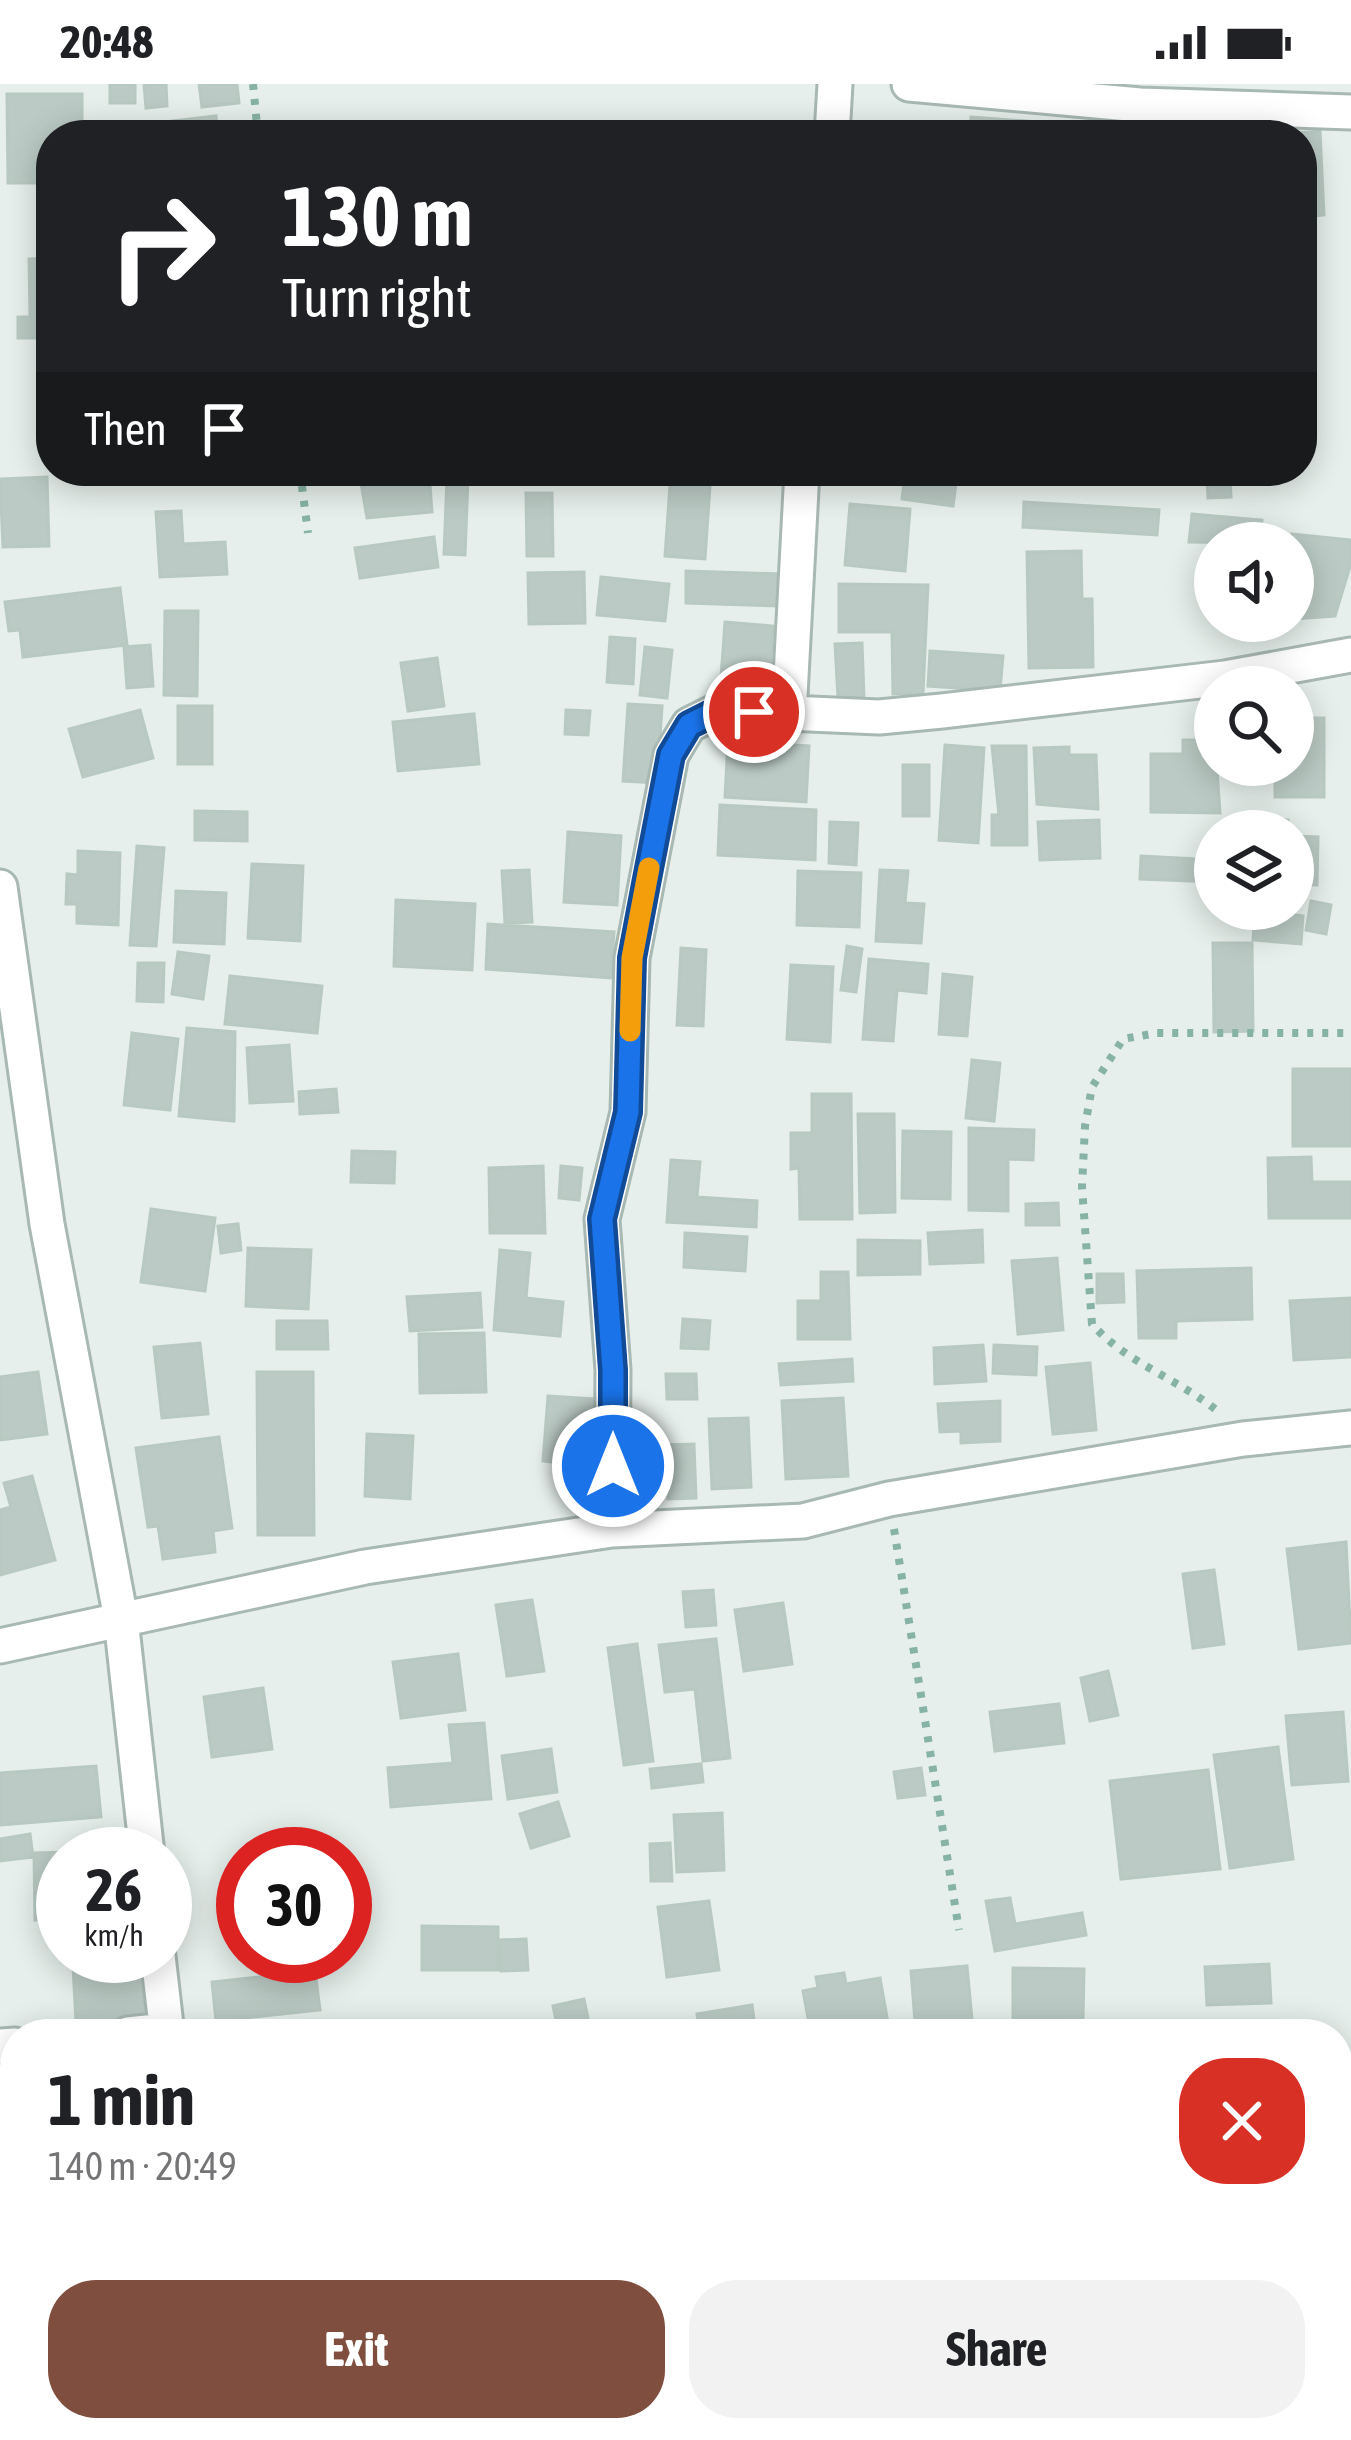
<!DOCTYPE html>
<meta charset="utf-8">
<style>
body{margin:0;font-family:"Asap Condensed",sans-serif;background:#f2f2f2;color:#202124;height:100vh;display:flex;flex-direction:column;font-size:45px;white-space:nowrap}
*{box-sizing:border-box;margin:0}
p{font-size:39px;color:#757577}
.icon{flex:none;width:66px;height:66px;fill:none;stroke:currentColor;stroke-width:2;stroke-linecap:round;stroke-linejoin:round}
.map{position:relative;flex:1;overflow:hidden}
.panel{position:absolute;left:0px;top:1935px;width:1353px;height:423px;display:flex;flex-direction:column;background:#fff;border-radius:48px 48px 0 0;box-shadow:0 6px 30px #0003}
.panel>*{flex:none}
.top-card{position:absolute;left:36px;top:36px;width:1281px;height:366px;border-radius:48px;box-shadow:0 6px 30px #0003;background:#202124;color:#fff;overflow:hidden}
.controls{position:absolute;left:1194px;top:438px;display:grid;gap:24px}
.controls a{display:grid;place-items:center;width:120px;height:120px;border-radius:50%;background:#fff;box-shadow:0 6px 30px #0003;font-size:60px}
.speed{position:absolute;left:36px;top:1743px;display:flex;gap:24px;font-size:60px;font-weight:700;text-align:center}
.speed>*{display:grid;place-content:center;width:156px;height:156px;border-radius:50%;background:#fff;box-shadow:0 6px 30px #0003;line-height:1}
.speed small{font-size:30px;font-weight:400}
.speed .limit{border:18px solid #d22;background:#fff;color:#111}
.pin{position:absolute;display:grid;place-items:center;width:102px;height:102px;color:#fff;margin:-51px;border:6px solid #fff;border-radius:50%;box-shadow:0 3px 12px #0007}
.me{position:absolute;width:132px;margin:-66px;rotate:0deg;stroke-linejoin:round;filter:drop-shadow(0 0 9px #0008)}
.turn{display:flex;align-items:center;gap:42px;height:252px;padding:0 48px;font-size:54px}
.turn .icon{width:156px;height:156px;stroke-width:2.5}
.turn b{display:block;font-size:84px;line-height:102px}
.then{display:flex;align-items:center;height:114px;padding:0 48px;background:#0003;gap:24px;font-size:45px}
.round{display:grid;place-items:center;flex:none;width:126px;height:126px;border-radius:48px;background:#f2f2f2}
.overview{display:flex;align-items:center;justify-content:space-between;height:204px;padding:0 48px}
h1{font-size:72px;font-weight:700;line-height:90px}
.primary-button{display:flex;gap:24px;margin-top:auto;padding:24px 48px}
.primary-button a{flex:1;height:138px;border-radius:48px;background:#7f4e3f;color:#fff;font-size:48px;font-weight:700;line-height:138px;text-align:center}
.primary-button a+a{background:#f2f2f2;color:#202124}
.status{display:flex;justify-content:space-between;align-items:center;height:84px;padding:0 60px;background:#fff;direction:ltr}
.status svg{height:33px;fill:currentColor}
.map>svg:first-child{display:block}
.building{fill:#bbcac4;stroke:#b8c9c2;stroke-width:3}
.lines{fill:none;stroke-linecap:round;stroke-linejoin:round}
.street-casing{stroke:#a8b8b2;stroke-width:39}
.path{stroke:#86b3a5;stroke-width:8;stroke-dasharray:6 9;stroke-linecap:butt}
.street{stroke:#fff;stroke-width:33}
.route-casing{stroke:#114b97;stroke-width:30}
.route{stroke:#1a73e8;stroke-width:21}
.slow{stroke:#f59e0b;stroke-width:21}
</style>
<div class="status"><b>20:48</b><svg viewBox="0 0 49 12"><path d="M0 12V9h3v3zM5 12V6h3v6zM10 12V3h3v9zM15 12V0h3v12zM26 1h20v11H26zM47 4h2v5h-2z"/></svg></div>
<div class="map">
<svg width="1351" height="2356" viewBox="0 0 1351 2356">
<rect width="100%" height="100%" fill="#e6efeb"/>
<path class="building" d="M110,0H135V19H110Z
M144,0H166L167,22L146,24Z
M199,0H237L239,19L202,23Z
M7,10H82V51H51V99H8Z
M216,32L218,51H147L146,40Z
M971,33L1038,38L1042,51H970Z
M572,40L573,51H506V46Z
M680,41V51H644V42Z
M1117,45L1174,49V51H1116Z
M1320,47L1324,131L1302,133V51H1269Z
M51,174V254H18V233H30L29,175Z
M1302,220H1308L1302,331Z
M359,387H429L432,428L367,434Z
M671,387H711L705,475L665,472Z
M1207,391H1230L1231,413L1208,414Z
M905,392L956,399L953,422L902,415Z
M47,393L49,462L3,463L0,395Z
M447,393L468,394L465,471L444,470Z
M526,409H552L553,472H527Z
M1024,418L1159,426L1157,451L1023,443Z
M850,420L910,425L905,487L845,481Z
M181,427L183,460L225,458L227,490L160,493L156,428Z
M1192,430L1262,436L1260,459L1189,458Z
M1292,450L1351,456V479L1335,532L1293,535Z
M434,453L438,483L360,494L355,464Z
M1081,467L1082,515H1092L1093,583L1029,584L1027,468Z
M686,487L782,490L781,522L686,519Z
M584,488L585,539L529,540L528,489Z
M601,493L669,500L665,537L597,531Z
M839,500L928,501L923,609L893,610L892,548H839Z
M120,504L127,561L23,573L20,546L9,547L5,518Z
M165,527H198L197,612L164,611Z
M725,538L773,542L769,612L720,608Z
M610,553L635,555L633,600L607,598Z
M862,559L864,613L838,614L835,560Z
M150,561L153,602L127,604L124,563Z
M645,563L672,566L667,614L640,611Z
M930,567L1003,572L1000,607L928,602Z
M437,574L444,622L408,627L401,579Z
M628,620L662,622L657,699L623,697Z
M178,622H212V680H178Z
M140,626L153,674L83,693L69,645Z
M566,626L590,627L588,651L565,650Z
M474,630L479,680L398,687L393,638Z
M1293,634H1324V713H1275V681H1293Z
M1183,656H1215L1220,729L1151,728V670H1183Z
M728,657L809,662L806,718L725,713Z
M945,661L984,664L978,759L939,756Z
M992,662H1026L1027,761H992V731H999Z
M1069,663V671H1096L1098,725L1037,720L1034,664Z
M903,681H929V732H903Z
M720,721L816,726L815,776L718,771Z
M195,727L247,728V757L195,756Z
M1255,734L1288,736L1287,747H1255Z
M1099,736L1100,774L1040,776L1038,738Z
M830,738L858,739L856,781L829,779Z
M568,748L621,752L617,821L564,818Z
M1293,752L1318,753L1317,801L1293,800Z
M137,762L164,764L156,862L130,861Z
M78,767L120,769L118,841L77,839V820H66L67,790L78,791Z
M1141,772L1215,776V798L1140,795Z
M252,780L303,782L300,857L248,854Z
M529,786L532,838L505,839L502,787Z
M880,786L908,787L905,819L924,820L921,859L876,857Z
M798,787L861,789L859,843L797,841Z
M176,807L226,809L224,860L174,858Z
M396,816L475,820L472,886L394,882Z
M1311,817L1331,821L1326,850L1306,846Z
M1255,825L1303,832L1301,860L1253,856Z
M488,840L614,848L611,894L486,885Z
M1213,859H1252L1253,947L1214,948Z
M847,862L862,865L856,908L841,906Z
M681,864L706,866L703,942L677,941Z
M178,868L209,872L203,915L172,910Z
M869,875L928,880L926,909L897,906L893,957L863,955Z
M138,879H164L163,918L137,917Z
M791,881L833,883L830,958L787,955Z
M943,890L972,893L967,952L939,950Z
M230,892L322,902L317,949L225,940Z
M187,944L235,948L234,1037L179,1032Z
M132,949L178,955L170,1026L124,1021Z
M289,961L293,1017L250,1019L247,964Z
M972,976L1000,979L994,1037L966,1034Z
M1293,985H1351V1062H1293Z
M336,1005L338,1028L300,1030L299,1008Z
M812,1010H851L852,1135H800L799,1084L791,1085V1049H812Z
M858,1030H894L895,1128L860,1129Z
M969,1044L1034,1046L1033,1076L1008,1075V1127L969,1126Z
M903,1047L951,1048L950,1115L902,1114Z
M352,1067L395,1068L394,1099L351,1098Z
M1311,1073L1312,1098H1351V1134H1269L1268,1074Z
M671,1076L700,1078L697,1113L757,1117L756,1143L667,1138Z
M543,1082L545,1149H490L489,1084Z
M561,1082L582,1084L579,1116L559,1114Z
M1058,1119L1059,1141H1026V1120Z
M151,1125L215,1134L205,1207L141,1198Z
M238,1140L241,1166L221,1169L218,1142Z
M982,1146L983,1178L930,1180L928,1149Z
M685,1149L747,1153L745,1187L684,1183Z
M858,1156L920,1157V1190L858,1191Z
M248,1164L311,1166L308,1225L246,1222Z
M500,1166L530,1169L526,1214L563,1218L560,1252L494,1246Z
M1057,1174L1063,1246L1018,1250L1012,1177Z
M1251,1184L1252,1235L1176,1237V1254H1139L1137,1187Z
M821,1188H848L850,1255H798V1217H821Z
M1097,1190H1123L1124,1218L1097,1219Z
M480,1209L482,1243L410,1247L407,1213Z
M1351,1214V1273L1294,1276L1290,1217Z
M683,1235L710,1237L708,1265L681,1264Z
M277,1237H327L328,1265H277Z
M484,1249L486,1308L420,1309L419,1250Z
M200,1259L208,1330L162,1334L154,1263Z
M983,1261L986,1297L935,1300L934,1264Z
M994,1261L1037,1263L1036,1291L993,1289Z
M852,1275L853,1297L781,1301L779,1280Z
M1090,1279L1096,1346L1053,1350L1046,1283Z
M38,1288L47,1350L0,1356V1293Z
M257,1288H313L314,1451H258Z
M666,1290H696L697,1315H667Z
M548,1312L594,1315L589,1382L543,1377Z
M843,1314L848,1392L786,1395L782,1317Z
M1000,1317V1357L961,1359V1347L940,1348L938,1320Z
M748,1334L751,1403L712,1405L709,1335Z
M367,1350L413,1352L410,1415L365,1412Z
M219,1353L232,1444L213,1447L215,1468L163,1475L158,1442L148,1443L136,1364Z
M694,1360L696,1414L668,1415L666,1361Z
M32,1392L55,1476L0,1491V1426L11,1423L4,1399Z
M1346,1458L1351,1559L1299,1565L1287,1465Z
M1214,1486L1224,1560L1193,1564L1183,1490Z
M713,1506L716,1541L686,1543L683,1508Z
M532,1516L544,1587L507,1592L496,1521Z
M783,1519L792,1580L744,1587L735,1526Z
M716,1555L730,1674L703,1677L695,1605L665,1608L659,1561Z
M637,1560L653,1677L624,1681L608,1564Z
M458,1570L465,1626L401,1634L393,1578Z
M1108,1587L1118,1631L1090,1637L1081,1594Z
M263,1604L272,1665L212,1673L204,1613Z
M1059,1620L1064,1659L995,1667L990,1628Z
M1343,1628L1348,1697L1292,1701L1286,1632Z
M484,1639L491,1715L391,1723L388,1684L453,1679L449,1641Z
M1278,1663L1293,1775L1230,1784L1214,1671Z
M551,1665L557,1708L508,1715L502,1672Z
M701,1680L703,1698L652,1704L650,1685Z
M96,1682L101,1733L0,1741V1689Z
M921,1684L925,1711L898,1714L894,1688Z
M1208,1686L1220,1785L1121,1795L1110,1697Z
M558,1718L569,1752L531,1764L520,1730Z
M722,1729L724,1786L677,1788L674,1731Z
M30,1750L33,1773L0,1777V1755Z
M670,1759L672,1797H651L650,1760Z
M114,1767L63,1770V1835L35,1836L34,1769Z
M1010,1814L1015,1840L1082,1829L1086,1851L995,1867L986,1817Z
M709,1817L719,1886L667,1893L658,1823Z
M422,1842L498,1843V1886H422Z
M526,1855L528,1886L501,1887L499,1856Z
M267,1872H313L320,1926L216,1937L212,1898L269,1892Z
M141,1878L145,1934L76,1938L73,1882Z
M1269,1880L1271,1919L1207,1921L1205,1883Z
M967,1882L973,1946L916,1950L911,1887Z
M1013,1884L1084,1885L1083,1935L1013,1934Z
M844,1889L846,1900L880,1894L890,1950H811L803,1907L818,1904L816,1893Z
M584,1915L588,1934L557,1941L553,1922Z
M752,1921L756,1950H700L697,1930Z
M362,1937V1950H305L316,1946V1938Z
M15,2039V2086L0,2089V2042Z
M13,2098L15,2151L0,2153V2100Z
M1338,2233H1349L1350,2304H1338Z
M633,2343H684V2351L633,2350Z
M700,2343H791V2356H700Z
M811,2343H890L889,2356H810Z
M1001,2343H1021L1020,2356H1000Z
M1045,2343H1098L1097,2356H1045Z
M1136,2343H1192L1189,2356H1133Z"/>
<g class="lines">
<defs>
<path id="street" d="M909,0L1140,21L1351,28
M832,51L835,0
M789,630L802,387
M0,803L47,1140L121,1535L147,1770
M612,1446L613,1286L602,1135L628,1028L632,874L671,671L689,641L719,626L879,633L942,627L1225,594L1351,571
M0,1562L365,1483L612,1446L803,1437L889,1415L1243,1355L1351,1344
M158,1872L167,1950
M128,1950L167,1946
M0,1962L15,1961
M1350,2175L1351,2037
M120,2356L231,2343"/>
</defs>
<use href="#street" class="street-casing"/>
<path class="path" d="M253,0L258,51
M300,387L308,449
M1215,1325C1177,1295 1124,1277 1092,1240L1082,1103L1085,1042L1092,1003L1123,955L1157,949H1351
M894,1445L959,1846"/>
<use href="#street" class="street"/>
</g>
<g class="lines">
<defs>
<path id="route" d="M613,1382V1286L602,1135L628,1028L632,874L646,800L671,671L689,641L719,626L754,628"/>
</defs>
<use href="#route" class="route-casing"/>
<use href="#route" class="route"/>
<path class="slow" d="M630,947L632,874L649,784"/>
</g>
</svg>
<div class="controls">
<a><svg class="icon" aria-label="sound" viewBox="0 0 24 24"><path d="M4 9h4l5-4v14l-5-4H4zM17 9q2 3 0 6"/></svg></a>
<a><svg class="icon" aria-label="search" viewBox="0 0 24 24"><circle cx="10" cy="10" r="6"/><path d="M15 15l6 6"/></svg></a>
<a><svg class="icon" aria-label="layers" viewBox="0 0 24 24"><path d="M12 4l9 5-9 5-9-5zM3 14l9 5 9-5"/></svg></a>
</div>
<div class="speed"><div>26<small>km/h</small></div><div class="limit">30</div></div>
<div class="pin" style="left:754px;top:628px;background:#d93025"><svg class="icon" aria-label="arrive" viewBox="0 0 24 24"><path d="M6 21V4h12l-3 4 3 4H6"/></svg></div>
<svg class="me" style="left:613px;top:1382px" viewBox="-20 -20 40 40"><circle r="17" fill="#1a73e8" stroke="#fff" stroke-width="3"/><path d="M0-11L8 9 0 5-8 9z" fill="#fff"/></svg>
<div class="top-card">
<div class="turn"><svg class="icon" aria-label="right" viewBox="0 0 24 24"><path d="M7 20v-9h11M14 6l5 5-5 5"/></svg><div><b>130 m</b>Turn right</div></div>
<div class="then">Then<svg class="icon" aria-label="arrive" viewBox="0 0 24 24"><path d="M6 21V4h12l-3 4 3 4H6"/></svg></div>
</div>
<section class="panel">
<div class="overview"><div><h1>1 min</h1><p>140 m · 20:49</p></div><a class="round" style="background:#d93025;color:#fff"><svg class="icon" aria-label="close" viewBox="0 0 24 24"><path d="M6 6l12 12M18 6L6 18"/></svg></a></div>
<div class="primary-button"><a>Exit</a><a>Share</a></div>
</section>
</div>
